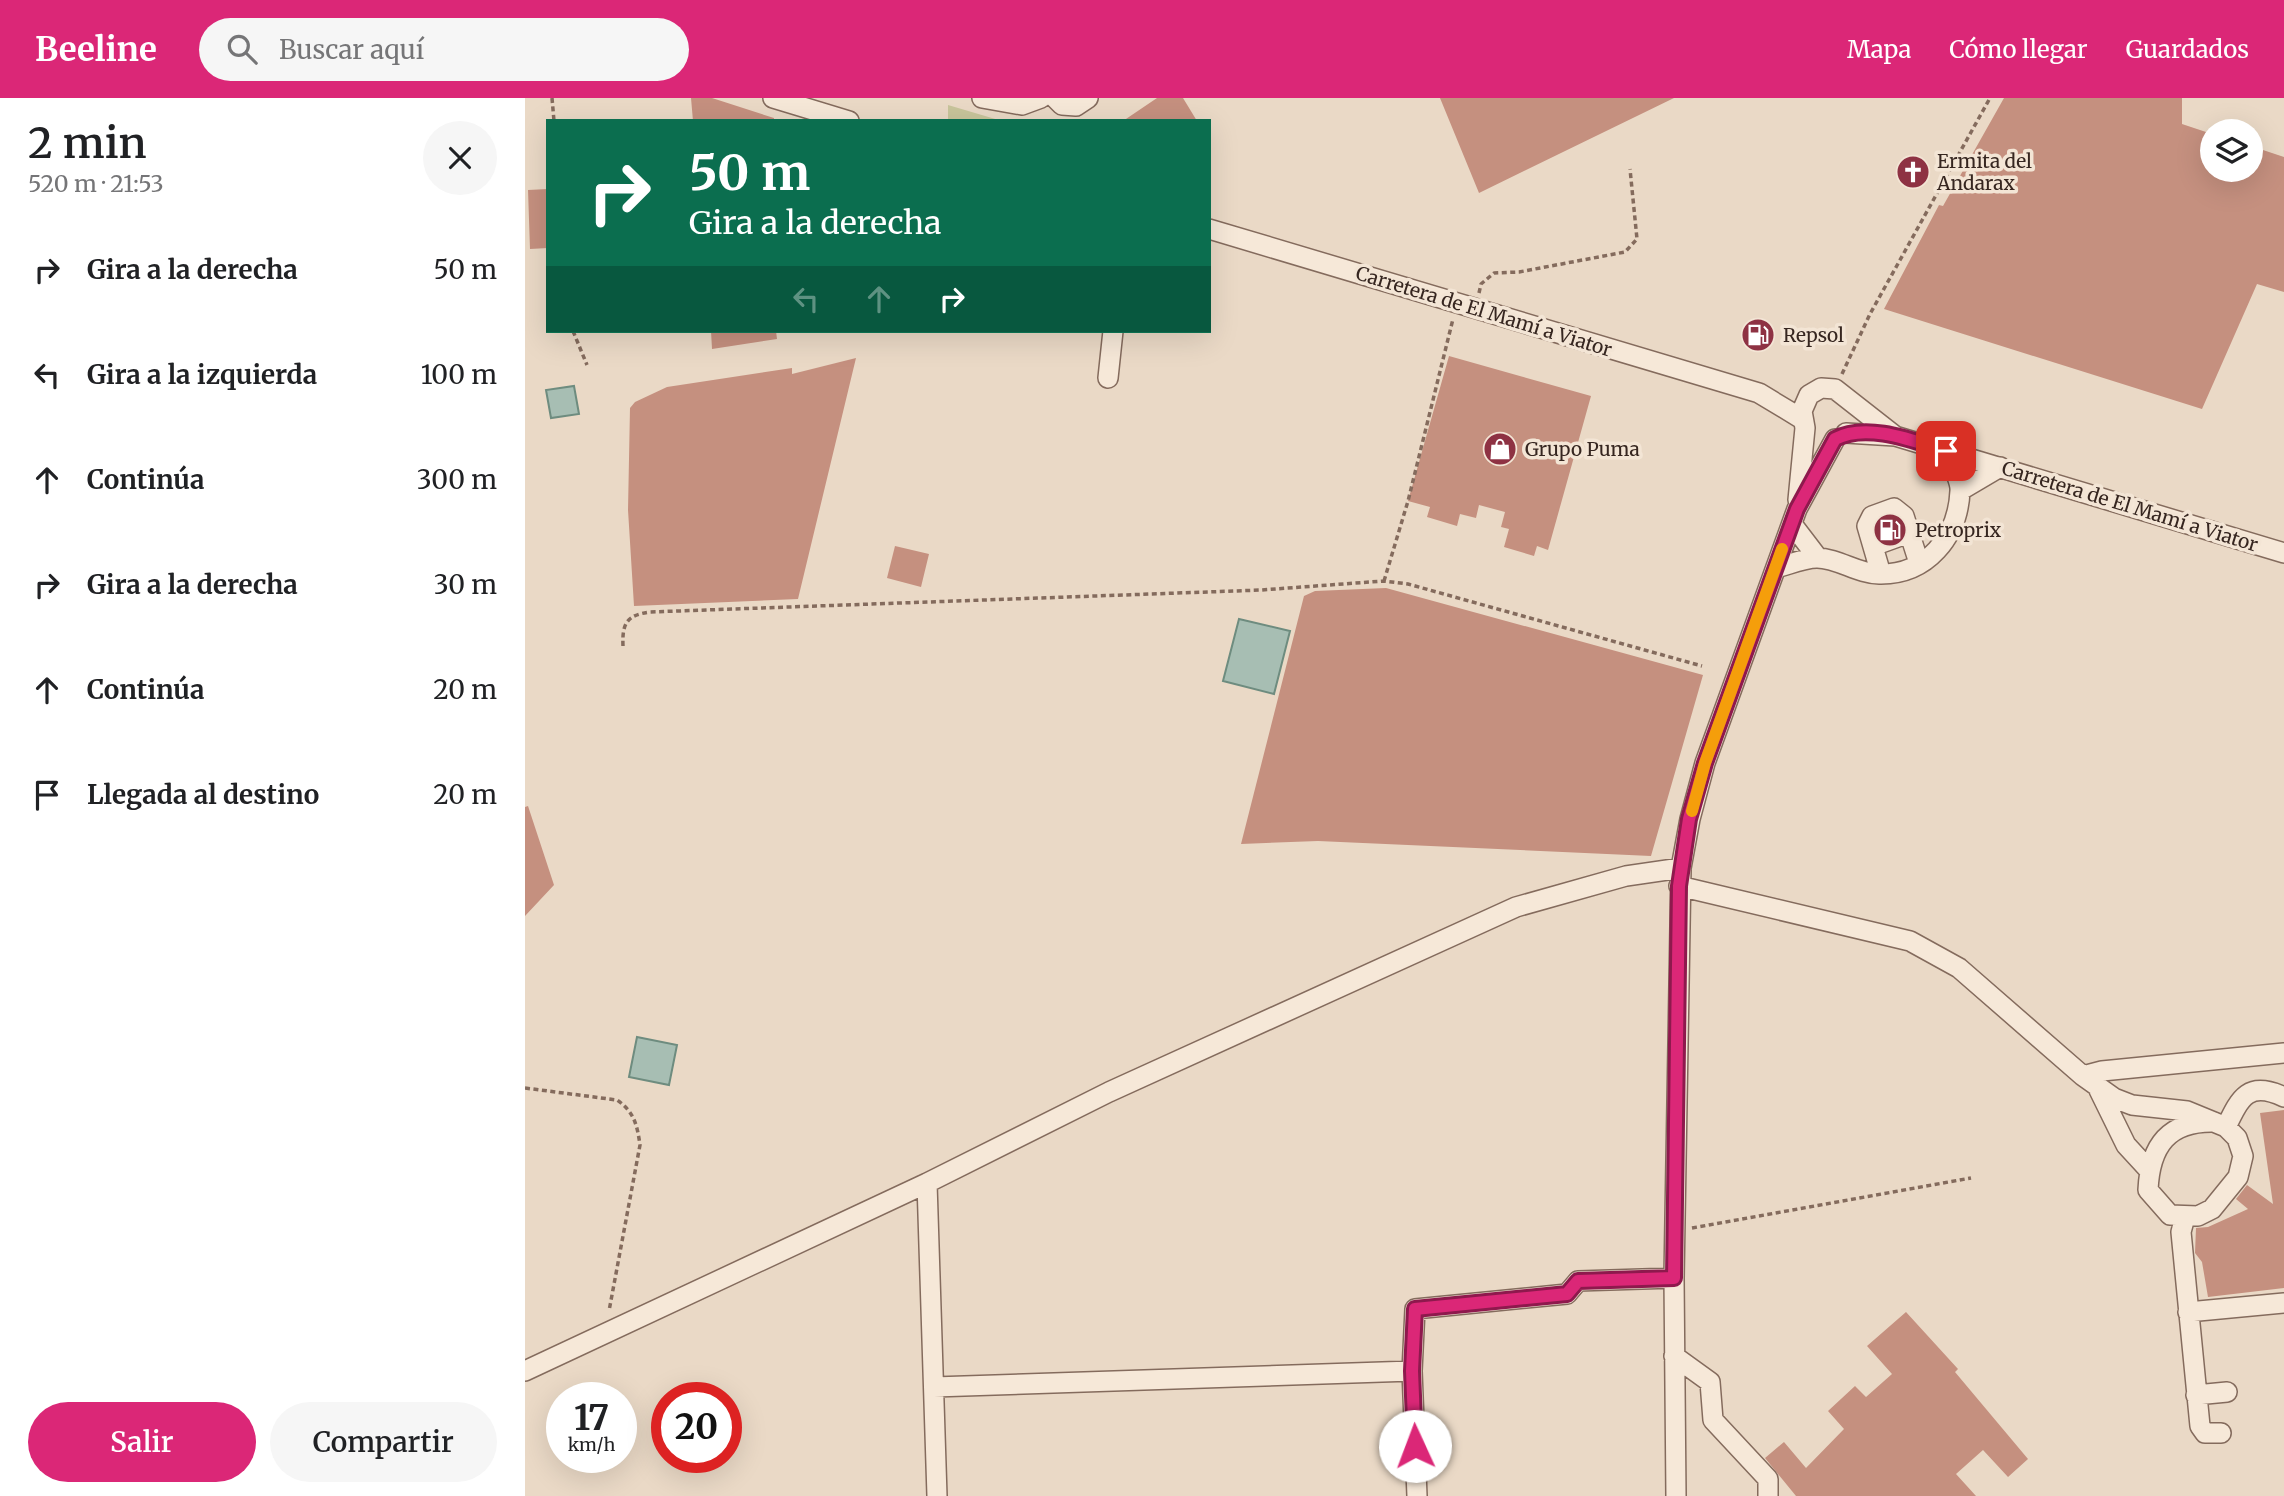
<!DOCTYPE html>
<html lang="es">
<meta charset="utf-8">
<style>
body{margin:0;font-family:Merriweather,serif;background:#f6f6f6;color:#202124;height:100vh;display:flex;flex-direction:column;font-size:26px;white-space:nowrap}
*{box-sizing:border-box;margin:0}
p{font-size:23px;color:#757577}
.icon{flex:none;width:38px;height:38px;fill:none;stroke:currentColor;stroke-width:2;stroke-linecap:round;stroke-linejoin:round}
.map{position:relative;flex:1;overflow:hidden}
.panel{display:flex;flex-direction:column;background:#fff;width:525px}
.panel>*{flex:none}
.hud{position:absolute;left:21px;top:21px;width:665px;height:214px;border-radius:0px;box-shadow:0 7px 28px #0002;background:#0b6e4f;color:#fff;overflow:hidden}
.fabs{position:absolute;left:1675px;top:21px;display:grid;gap:14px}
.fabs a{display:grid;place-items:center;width:63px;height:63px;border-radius:50%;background:#fff;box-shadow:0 7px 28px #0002;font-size:35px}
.speed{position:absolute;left:21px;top:1284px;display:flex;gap:14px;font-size:35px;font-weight:700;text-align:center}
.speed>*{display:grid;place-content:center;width:91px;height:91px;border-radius:50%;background:#fff;box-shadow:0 7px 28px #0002;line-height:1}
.speed small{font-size:18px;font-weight:400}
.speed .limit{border:10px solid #d22;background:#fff;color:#111}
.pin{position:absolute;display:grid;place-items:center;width:60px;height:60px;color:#fff;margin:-30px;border-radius:14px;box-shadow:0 4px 10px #0006}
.me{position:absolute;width:77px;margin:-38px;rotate:358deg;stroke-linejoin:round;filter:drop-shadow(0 0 5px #0008)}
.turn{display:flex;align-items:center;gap:24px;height:147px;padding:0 28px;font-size:32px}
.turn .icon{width:91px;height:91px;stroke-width:2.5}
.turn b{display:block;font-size:49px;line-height:60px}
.lanes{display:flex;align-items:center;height:66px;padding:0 28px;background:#0003;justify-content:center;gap:35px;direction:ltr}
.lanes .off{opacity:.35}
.round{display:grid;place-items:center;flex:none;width:74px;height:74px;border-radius:37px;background:#f6f6f6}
.summary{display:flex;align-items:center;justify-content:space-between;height:119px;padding:0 28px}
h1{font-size:42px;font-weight:600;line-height:52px}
.action{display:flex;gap:14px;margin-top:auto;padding:14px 28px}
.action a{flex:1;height:80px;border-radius:42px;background:#db2777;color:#fff;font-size:28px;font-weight:600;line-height:80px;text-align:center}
.action a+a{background:#f6f6f6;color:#202124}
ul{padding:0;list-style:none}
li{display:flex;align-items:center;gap:21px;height:105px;padding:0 28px}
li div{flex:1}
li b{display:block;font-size:26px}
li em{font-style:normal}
header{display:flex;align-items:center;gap:42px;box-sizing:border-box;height:98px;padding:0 35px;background:#db2777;color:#fff}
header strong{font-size:33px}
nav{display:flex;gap:38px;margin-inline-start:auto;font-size:24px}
.search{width:490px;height:63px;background:#f6f6f6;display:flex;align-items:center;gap:18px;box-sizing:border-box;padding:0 24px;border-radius:38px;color:#757577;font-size:26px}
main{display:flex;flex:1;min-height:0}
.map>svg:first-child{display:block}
.garden{fill:#c8c59b}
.water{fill:#a7beb3;stroke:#6e8c7f;stroke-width:2}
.building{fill:#c5907f}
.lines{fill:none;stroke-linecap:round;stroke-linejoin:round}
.minor-casing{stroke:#846b5d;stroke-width:22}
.path{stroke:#846b5d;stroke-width:3.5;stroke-dasharray:5 3.5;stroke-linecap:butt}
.minor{stroke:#f6e8d8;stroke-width:19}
.route-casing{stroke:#8e194d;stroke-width:18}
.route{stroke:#db2777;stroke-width:12}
.slow{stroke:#f59e0b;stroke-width:12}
.labels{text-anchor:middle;stroke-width:7;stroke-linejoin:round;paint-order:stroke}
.poi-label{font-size:19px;fill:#362620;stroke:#f3e5d5;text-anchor:start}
.street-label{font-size:19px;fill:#362620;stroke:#f3e5d5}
</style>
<header>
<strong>Beeline</strong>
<div class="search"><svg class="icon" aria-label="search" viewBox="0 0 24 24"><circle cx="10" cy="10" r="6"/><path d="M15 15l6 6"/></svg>Buscar aquí</div>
<nav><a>Mapa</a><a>Cómo llegar</a><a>Guardados</a></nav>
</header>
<main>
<section class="panel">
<div class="summary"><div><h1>2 min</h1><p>520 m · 21:53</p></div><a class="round"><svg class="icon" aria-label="close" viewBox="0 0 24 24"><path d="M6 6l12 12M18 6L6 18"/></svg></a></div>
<ul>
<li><svg class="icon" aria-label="right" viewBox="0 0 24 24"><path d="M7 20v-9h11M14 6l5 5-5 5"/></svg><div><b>Gira a la derecha</b></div><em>50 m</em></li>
<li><svg class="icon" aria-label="left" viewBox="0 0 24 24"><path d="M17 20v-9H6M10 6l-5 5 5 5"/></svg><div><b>Gira a la izquierda</b></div><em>100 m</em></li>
<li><svg class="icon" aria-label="ahead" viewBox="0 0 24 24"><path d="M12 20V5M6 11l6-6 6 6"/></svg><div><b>Continúa</b></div><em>300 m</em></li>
<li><svg class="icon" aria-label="right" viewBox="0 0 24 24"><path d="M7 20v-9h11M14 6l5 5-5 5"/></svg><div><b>Gira a la derecha</b></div><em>30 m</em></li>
<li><svg class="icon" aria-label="ahead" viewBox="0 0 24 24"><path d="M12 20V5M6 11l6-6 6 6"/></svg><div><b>Continúa</b></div><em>20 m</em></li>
<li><svg class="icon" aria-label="arrive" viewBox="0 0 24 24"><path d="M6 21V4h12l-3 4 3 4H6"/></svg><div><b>Llegada al destino</b></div><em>20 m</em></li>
</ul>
<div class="action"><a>Salir</a><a>Compartir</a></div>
</section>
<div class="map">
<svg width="1759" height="1398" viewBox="0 0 1759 1398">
<rect width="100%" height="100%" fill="#ead9c6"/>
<path class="garden" d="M423,7L477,23H423Z"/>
<path class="water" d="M49,288L54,316L26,320L21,292Z
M714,521L765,533L749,596L698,583Z
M112,939L152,947L144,987L104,979Z"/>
<path class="building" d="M166,0H187L249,20V23H168Z
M632,0H658L672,23H598Z
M915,0H1149L954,95Z
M1479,0H1657V26L1687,36V72H1726V48L1759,59V194L1732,186L1677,311L1359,211L1414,107L1418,108Z
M23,91V150L5,151L3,92Z
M186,233H251L252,241L187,251Z
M924,258L1066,298L1023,452L1012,448L1009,458L979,449L984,431L976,429L980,414L954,407L951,420L935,416L932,428L902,419L905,409L883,403Z
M331,260L273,501L109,508L103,412L105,310L110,304L142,289L267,270V276Z
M370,448L404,456L396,489L362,480Z
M861,490L1178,577L1126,758L793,743L716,746L779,498L790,493Z
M3,708L29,787L0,818V709Z
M1759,1012V1190L1683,1199L1677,1164L1670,1155L1671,1130L1683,1129L1723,1111L1711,1101L1722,1087L1748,1106L1735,1015Z
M1381,1214L1433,1271L1430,1274L1503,1361L1483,1379L1458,1352L1431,1376L1451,1398H1271L1240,1360L1259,1344L1281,1370L1319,1331L1303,1313L1330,1288L1341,1299L1367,1276L1342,1248Z"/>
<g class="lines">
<defs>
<path id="minor" d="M248,0L324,23
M457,0L497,7L516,0
M530,0L537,7L551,8L563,0
M684,131L1234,295L1277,321
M583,280L588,233
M1321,335L1370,338L1759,455
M1436,392L1475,369
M1273,402L1280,330L1277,313L1284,297L1296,290L1310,291L1370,338
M1267,426L1293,460
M1348,448L1384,435
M1251,470C1263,467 1279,460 1292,460C1313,460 1333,476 1354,476C1402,477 1433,439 1435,393C1436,382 1425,364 1421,353
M1356,476L1342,428L1347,418L1369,410L1379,418L1394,465
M1154,788L1385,843L1434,870L1558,978L1589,1000L1607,1007L1662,1013L1701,1029L1712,1040L1718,1058L1713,1079L1687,1111L1673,1118L1645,1117L1623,1092C1625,1048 1643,1023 1689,1024
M1558,978L1577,973L1759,955
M1574,992L1601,1047L1624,1072
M1701,1029C1715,1000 1723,982 1759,999
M402,1085L412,1398
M1660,1119L1656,1134L1675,1328L1680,1335H1696
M1663,1214L1759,1205
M1149,1258L1185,1284L1188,1322L1243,1381V1398
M0,1273L402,1085L584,994L991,809L1101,778L1156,770
M409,1289L887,1273
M1671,1297L1702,1294
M892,1398L887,1273L890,1211L1042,1196L1053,1183L1149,1180
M1151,1398L1149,1180L1156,770L1165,721L1180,665L1272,411L1310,341"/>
</defs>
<use href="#minor" class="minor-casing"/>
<path class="path" d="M27,0L29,23
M954,195L956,186L969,175L994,174L1100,154L1112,141L1105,71
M48,233L62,267
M1317,276L1345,216L1465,0
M859,483L883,403L928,221
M98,548C97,525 102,517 125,514L737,492L859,483L883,486L1177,568
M0,990L92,1002C109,1014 112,1026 115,1047L84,1213
M1167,1130L1446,1080"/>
<use href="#minor" class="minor"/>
</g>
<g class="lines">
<defs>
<path id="route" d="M890,1348L887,1273L890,1211L1042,1196L1053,1183L1149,1180L1154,788L1164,721L1180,665L1272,411L1310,341C1342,324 1389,343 1421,353"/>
</defs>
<use href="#route" class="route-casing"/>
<use href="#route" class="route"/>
<path class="slow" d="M1167,713L1180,665L1257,451"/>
</g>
<defs>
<symbol id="church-disc" viewBox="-11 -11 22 22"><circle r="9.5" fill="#8e3243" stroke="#f3e5d5"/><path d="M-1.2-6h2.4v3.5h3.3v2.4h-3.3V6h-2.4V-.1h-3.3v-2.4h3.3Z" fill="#fff"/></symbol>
<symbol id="fuel-disc" viewBox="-11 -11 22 22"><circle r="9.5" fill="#8e3243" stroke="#f3e5d5"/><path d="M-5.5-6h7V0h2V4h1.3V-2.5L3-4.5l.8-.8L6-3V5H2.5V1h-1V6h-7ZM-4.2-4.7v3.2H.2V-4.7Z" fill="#fff"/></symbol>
<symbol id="shop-disc" viewBox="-11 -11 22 22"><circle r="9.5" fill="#8e3243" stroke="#f3e5d5"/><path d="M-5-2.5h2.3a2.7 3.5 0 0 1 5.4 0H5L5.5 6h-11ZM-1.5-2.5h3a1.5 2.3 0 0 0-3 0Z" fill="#fff"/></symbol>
</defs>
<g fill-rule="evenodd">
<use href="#church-disc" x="1369" y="55" width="38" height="38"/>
<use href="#fuel-disc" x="1214" y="218" width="38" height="38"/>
<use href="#shop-disc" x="956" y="332" width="38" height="38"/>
<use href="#fuel-disc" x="1346" y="413" width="38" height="38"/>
</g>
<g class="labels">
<g class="poi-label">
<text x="1412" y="70">Ermita del<tspan x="1412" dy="22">Andarax</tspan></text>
<text x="1258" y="244">Repsol</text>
<text x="1000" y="358">Grupo Puma</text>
<text x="1390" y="439">Petroprix</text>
</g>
<g class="street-label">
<text transform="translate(959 213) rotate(17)" y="7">Carretera de El Mamí a Viator</text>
<text transform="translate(1605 408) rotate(17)" y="7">Carretera de El Mamí a Viator</text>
</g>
</g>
</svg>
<div class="fabs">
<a><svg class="icon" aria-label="layers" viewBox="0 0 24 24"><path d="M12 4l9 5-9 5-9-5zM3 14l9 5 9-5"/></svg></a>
</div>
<div class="speed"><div>17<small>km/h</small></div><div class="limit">20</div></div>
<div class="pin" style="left:1421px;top:353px;background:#d93025"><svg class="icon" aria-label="arrive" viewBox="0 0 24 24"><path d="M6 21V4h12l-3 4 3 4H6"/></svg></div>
<svg class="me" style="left:890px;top:1348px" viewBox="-20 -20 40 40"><circle r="19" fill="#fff"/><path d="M0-13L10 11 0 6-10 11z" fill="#db2777"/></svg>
<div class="hud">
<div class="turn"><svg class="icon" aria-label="right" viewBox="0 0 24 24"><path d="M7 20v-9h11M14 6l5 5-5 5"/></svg><div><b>50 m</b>Gira a la derecha</div></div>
<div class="lanes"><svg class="icon off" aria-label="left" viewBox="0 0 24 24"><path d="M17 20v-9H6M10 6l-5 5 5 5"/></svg><svg class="icon off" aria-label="ahead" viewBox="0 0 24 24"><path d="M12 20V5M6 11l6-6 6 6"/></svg><svg class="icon" aria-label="right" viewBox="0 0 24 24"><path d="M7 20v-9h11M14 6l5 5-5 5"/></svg></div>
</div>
</div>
</main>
